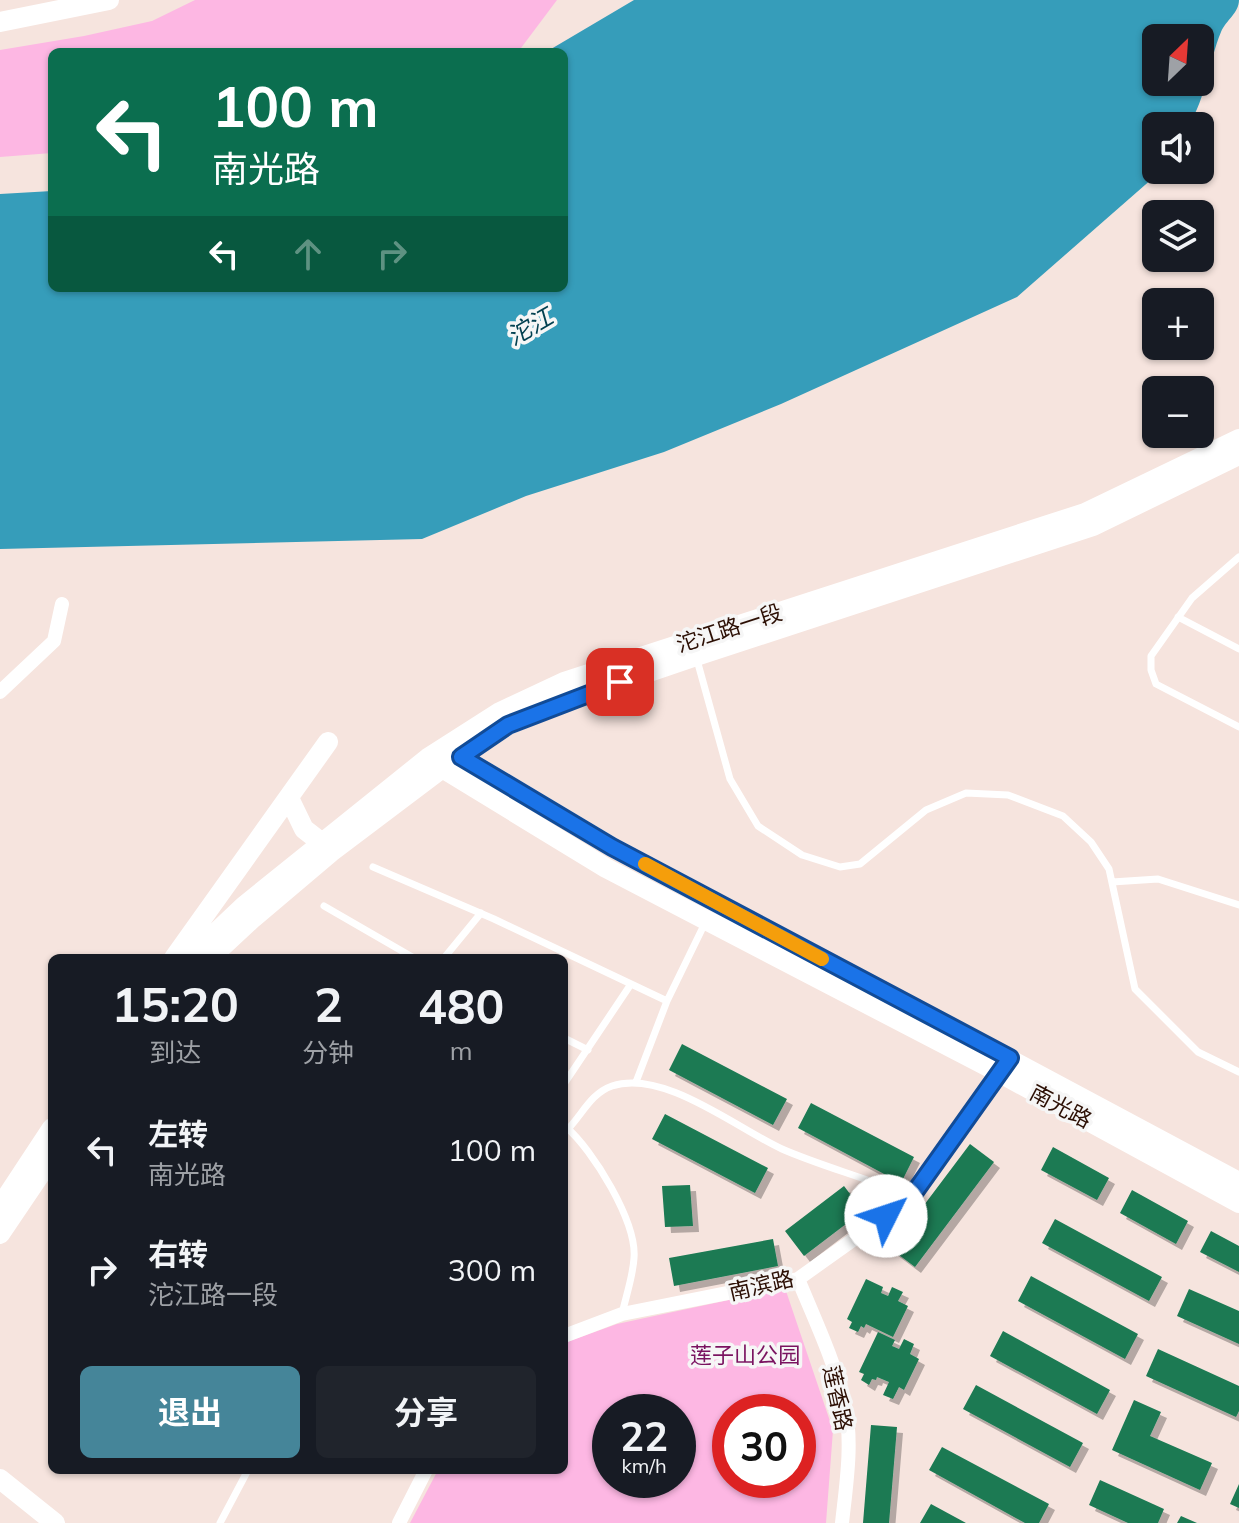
<!DOCTYPE html>
<html lang="zh">
<meta charset="utf-8">
<style>
body{margin:0;font-family:Mulish,"Noto Sans SC",sans-serif;background:#20242c;color:#f1f3f6;height:100vh;display:flex;flex-direction:column;font-size:30px;white-space:nowrap}
*{box-sizing:border-box;margin:0}
p{font-size:26px;color:#9ea1a6}
.icon{flex:none;width:44px;height:44px;fill:none;stroke:currentColor;stroke-width:2;stroke-linecap:round;stroke-linejoin:round}
.map{position:relative;flex:1;overflow:hidden}
.details{position:absolute;left:48px;top:954px;width:520px;height:520px;display:flex;flex-direction:column;background:#171b24;border-radius:12px;box-shadow:0 2px 6px #0004}
.details>*{flex:none}
.guide{position:absolute;left:48px;top:48px;width:520px;height:244px;border-radius:12px;box-shadow:0 2px 6px #0004;background:#0b6e4f;color:#fff;overflow:hidden}
.needle{width:52px;rotate:25deg}
.controls{position:absolute;left:1142px;top:24px;display:grid;gap:16px}
.controls a{display:grid;place-items:center;width:72px;height:72px;border-radius:12px;background:#171b24;box-shadow:0 2px 6px #0004;font-size:40px}
.speed{position:absolute;left:592px;top:1394px;display:flex;gap:16px;font-size:40px;font-weight:700;text-align:center}
.speed>*{display:grid;place-content:center;width:104px;height:104px;border-radius:50%;background:#171b24;box-shadow:0 2px 6px #0004;line-height:1}
.speed small{font-size:20px;font-weight:400}
.speed .limit{border:12px solid #d22;background:#fff;color:#111}
.pin{position:absolute;display:grid;place-items:center;width:68px;height:68px;color:#fff;margin:-34px;border-radius:16px;box-shadow:0 4px 12px #0006}
.me{position:absolute;width:88px;margin:-44px;rotate:49deg;stroke-linejoin:round;filter:drop-shadow(0 0 6px #0008)}
.turn{display:flex;align-items:center;gap:28px;height:168px;padding:0 32px;font-size:36px}
.turn .icon{width:104px;height:104px;stroke-width:2.5}
.turn b{display:block;font-size:56px;line-height:68px}
.lanes{display:flex;align-items:center;height:76px;padding:0 32px;background:#0003;justify-content:center;gap:40px;direction:ltr}
.lanes .off{opacity:.35}
.eta{display:flex;justify-content:space-evenly;align-items:center;height:136px;text-align:center}
.eta b{font-size:48px;font-weight:700;line-height:56px}
.cta{display:flex;gap:16px;margin-top:auto;padding:16px 32px}
.cta a{flex:1;height:92px;border-radius:12px;background:#458599;color:#fff;font-size:32px;font-weight:700;line-height:92px;text-align:center}
.cta a+a{background:#20242c;color:#f1f3f6}
ul{padding:0;list-style:none}
li{display:flex;align-items:center;gap:24px;height:120px;padding:0 32px}
li div{flex:1}
li b{display:block;font-size:30px}
li em{font-style:normal}
.map>svg:first-child{display:block}
.green{fill:#fdb7e3;fill-rule:evenodd}
.water{fill:#369dba;fill-rule:evenodd}
.building{fill:#1b7a53;filter:url(#shadow)}
.lines{fill:none;stroke-linecap:round;stroke-linejoin:round}
.lane{stroke:#fff;stroke-width:7}
.street{stroke:#fff;stroke-width:14}
.secondary{stroke:#fff;stroke-width:20}
.route-casing{stroke:#114b97;stroke-width:20}
.route{stroke:#1a73e8;stroke-width:14}
.slow{stroke:#f59e0b;stroke-width:14}
.labels{text-anchor:middle;stroke-width:7;stroke-linejoin:round;paint-order:stroke}
.street-label{font-size:22px;fill:#2c0f04;stroke:#f6f6f6}
.park-label{font-size:22px;fill:#7a1360;stroke:#f6f6f6}
.water-label{font-size:24px;font-style:italic;fill:#034151;stroke:#f6f6f6}
</style>
<div class="map">
<svg width="1239" height="1523" viewBox="0 0 1239 1523">
<defs>
<filter id="shadow"><feDropShadow dx="6" dy="6" stdDeviation="0" flood-color="#0004"/></filter>
</defs>
<rect width="100%" height="100%" fill="#f6e4de"/>
<path class="green" d="M195,0H557L518,52H52V153L0,157V50L84,36L152,21Z
M785,1288L833,1430L826,1523H410L438,1470H564V1343L617,1324ZM610,1412H678V1480H610ZM730,1412H798V1480H730Z"/>
<path class="water" d="M634,0H1239C1239,13 1226,20 1221,32C1208,63 1207,97 1188,126H1156V170H1158L1153,178L1017,297L781,404L664,452L526,496L422,539L0,549V194L52,191V288H564V52H546ZM1156,38H1200V82H1156Z"/>
<path class="building" d="M682,1044L787,1099L773,1125L669,1070Z
M811,1103L914,1157L901,1183L798,1128Z
M665,1114L768,1168L755,1193L652,1139Z
M970,1144L994,1162L915,1267L891,1249Z
M1053,1147L1109,1178L1097,1200L1041,1170Z
M690,1185L693,1226L665,1227L662,1186Z
M844,1186L863,1211L804,1256L785,1231Z
M1132,1190L1188,1221L1176,1244L1120,1213Z
M1055,1219L1162,1277L1149,1301L1042,1243Z
M1211,1231L1239,1246V1272L1200,1252Z
M773,1239L778,1266L674,1286L669,1258Z
M1031,1276L1138,1334L1125,1359L1018,1301Z
M866,1279L883,1287L881,1293L888,1296L892,1287L903,1292L898,1301L908,1306L893,1337L866,1324L864,1328L861,1326L858,1332L849,1328L852,1322L847,1319Z
M1189,1289L1239,1311V1344L1177,1316Z
M1003,1331L1110,1390L1097,1414L990,1356Z
M878,1332L895,1340L892,1346L899,1349L904,1339L914,1344L910,1354L919,1359L904,1390L899,1387L893,1399L883,1395L889,1382L877,1377L876,1380L872,1379L869,1385L861,1380L864,1374L859,1372Z
M1158,1349L1239,1386V1411L1236,1417L1146,1376Z
M976,1385L1083,1443L1070,1467L963,1409Z
M1134,1400L1161,1412L1150,1436L1212,1463L1200,1490L1112,1450Z
M871,1425L897,1427L889,1523H863Z
M942,1447L1049,1504L1039,1523H1025L929,1470Z
M1100,1480L1164,1509L1158,1523H1128L1089,1505Z
M1239,1484V1508L1230,1504Z
M931,1504L966,1523H920Z
M1181,1516L1197,1523H1177Z"/>
<g class="lines">
<path class="lane" d="M1239,557L1192,598L1151,656V670L1156,684L1239,727
M1178,617L1239,649
M697,660L730,779L758,826L802,855L840,867L860,864L926,810L966,793L1008,795L1063,816L1091,842L1109,869L1135,989L1198,1052L1239,1072
M373,867L494,919L667,1001
M1112,882L1158,879L1239,905
M324,906L414,958
M444,958L481,913
M564,1038L588,1050
M636,1082L667,1001L705,923
M564,1084L631,984
M566,1127C593,1150 637,1222 634,1258C633,1276 626,1296 622,1314
M564,1133C581,1118 589,1094 612,1086C664,1069 736,1128 782,1149C814,1163 849,1173 881,1185
M220,1523L248,1470"/>
<path class="street" d="M0,692L54,641L62,604
M798,1279C815,1320 835,1362 845,1406C853,1443 846,1486 842,1523
M564,1336L622,1314L798,1279L909,1200L1003,1068
M399,1523L426,1470"/>
<path class="secondary" d="M0,22L109,0
M452,757H461L612,847L1239,1182
M434,763L606,868L1000,1073L1239,1203
M289,798L304,829L322,843
M174,958L328,742
M189,958L244,906L428,758L500,712L564,682L1085,513L1239,439
M210,958L253,918L331,852L441,769L508,725L570,699L696,656L1093,526L1239,455
M0,1207L52,1128
M0,1234L52,1157
M0,1479L55,1523"/>
</g>
<g class="lines">
<defs>
<path id="route" d="M620,682L508,725L461,757L612,847L1010,1058L909,1200L886,1216"/>
</defs>
<use href="#route" class="route-casing"/>
<use href="#route" class="route"/>
<path class="slow" d="M645,864L822,959"/>
</g>
<g class="labels">
<g class="street-label">
<text transform="translate(729 628) rotate(-18)" y="8">沱江路一段</text>
<text transform="translate(1061 1106) rotate(28)" y="8">南光路</text>
<text transform="translate(761 1285) rotate(-13)" y="8">南滨路</text>
<text transform="translate(838 1398) rotate(78)" y="8">莲香路</text>
</g>
<g class="park-label">
<text x="745" y="1363">莲子山公园</text>
</g>
<g class="water-label">
<text transform="translate(530 327) rotate(-30)" y="8">沱江</text>
</g>
</g>
</svg>
<div class="controls">
<a><svg class="needle" viewBox="-14 -14 28 28"><path d="M0-13l5 13h-10z" fill="#e53935"/><path d="M0 13l5-13h-10z" fill="#9ea1a6"/></svg></a>
<a><svg class="icon" aria-label="sound" viewBox="0 0 24 24"><path d="M4 9h4l5-4v14l-5-4H4zM17 9q2 3 0 6"/></svg></a>
<a><svg class="icon" aria-label="layers" viewBox="0 0 24 24"><path d="M12 4l9 5-9 5-9-5zM3 14l9 5 9-5"/></svg></a>
<a>+</a>
<a>−</a>
</div>
<div class="speed"><div>22<small>km/h</small></div><div class="limit">30</div></div>
<div class="pin" style="left:620px;top:682px;background:#d93025"><svg class="icon" aria-label="arrive" viewBox="0 0 24 24"><path d="M6 21V4h12l-3 4 3 4H6"/></svg></div>
<svg class="me" style="left:886px;top:1216px" viewBox="-20 -20 40 40"><circle r="19" fill="#fff"/><path d="M0-13L10 11 0 6-10 11z" fill="#1a73e8"/></svg>
<div class="guide">
<div class="turn"><svg class="icon" aria-label="left" viewBox="0 0 24 24"><path d="M17 20v-9H6M10 6l-5 5 5 5"/></svg><div><b>100 m</b>南光路</div></div>
<div class="lanes"><svg class="icon" aria-label="left" viewBox="0 0 24 24"><path d="M17 20v-9H6M10 6l-5 5 5 5"/></svg><svg class="icon off" aria-label="ahead" viewBox="0 0 24 24"><path d="M12 20V5M6 11l6-6 6 6"/></svg><svg class="icon off" aria-label="right" viewBox="0 0 24 24"><path d="M7 20v-9h11M14 6l5 5-5 5"/></svg></div>
</div>
<section class="details">
<div class="eta">
<div><b>15:20</b><p>到达</p></div>
<div><b>2</b><p>分钟</p></div>
<div><b>480</b><p>m</p></div>
</div>
<ul>
<li><svg class="icon" aria-label="left" viewBox="0 0 24 24"><path d="M17 20v-9H6M10 6l-5 5 5 5"/></svg><div><b>左转</b><p>南光路</p></div><em>100 m</em></li>
<li><svg class="icon" aria-label="right" viewBox="0 0 24 24"><path d="M7 20v-9h11M14 6l5 5-5 5"/></svg><div><b>右转</b><p>沱江路一段</p></div><em>300 m</em></li>
</ul>
<div class="cta"><a>退出</a><a>分享</a></div>
</section>
</div>
